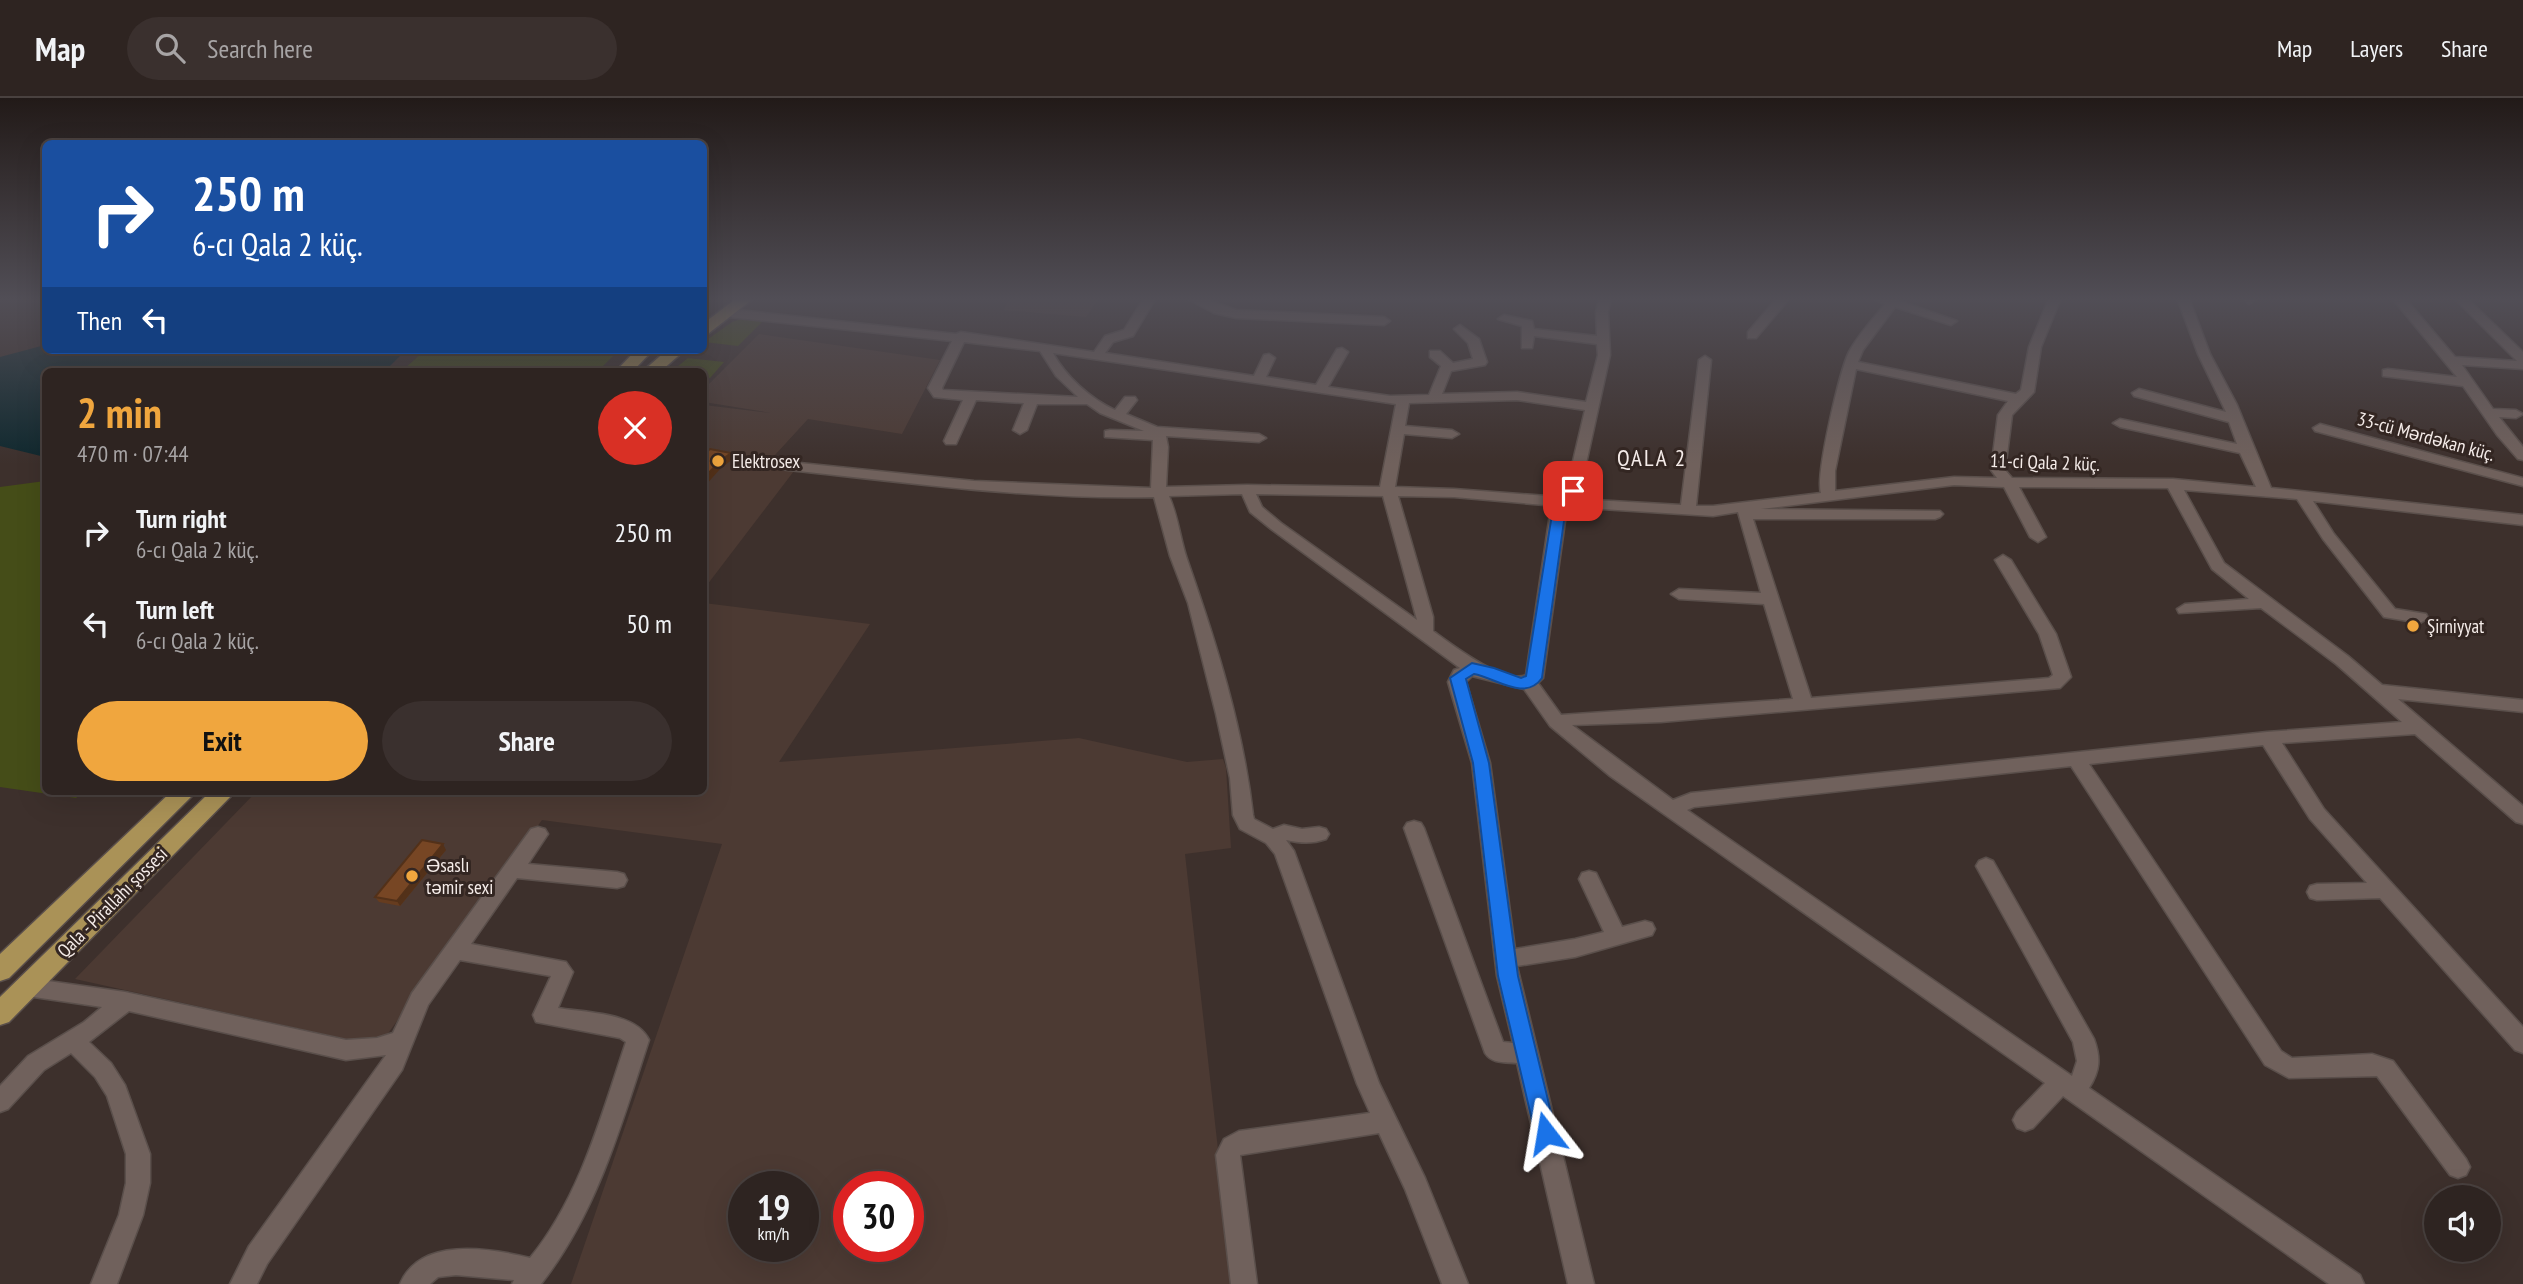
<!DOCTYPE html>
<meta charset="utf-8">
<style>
body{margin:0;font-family:"PT Sans Narrow",sans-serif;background:#3a302e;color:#f1f3f6;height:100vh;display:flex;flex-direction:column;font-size:26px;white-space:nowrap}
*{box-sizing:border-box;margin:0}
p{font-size:23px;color:#a7a4a5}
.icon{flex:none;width:38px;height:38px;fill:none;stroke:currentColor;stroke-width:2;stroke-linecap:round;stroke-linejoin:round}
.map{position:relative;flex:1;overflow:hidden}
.side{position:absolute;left:42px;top:270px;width:665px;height:427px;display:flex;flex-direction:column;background:#2e2421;border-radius:10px;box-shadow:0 7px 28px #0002,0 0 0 2px #49413f}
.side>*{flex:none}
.guide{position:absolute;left:42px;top:42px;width:665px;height:214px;border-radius:10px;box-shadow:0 7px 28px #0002,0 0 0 2px #49413f;background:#1a4fa0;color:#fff;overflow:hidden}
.fabs{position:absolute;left:2424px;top:1087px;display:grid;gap:14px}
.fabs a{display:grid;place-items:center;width:77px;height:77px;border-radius:50%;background:#2e2421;box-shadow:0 7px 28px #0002,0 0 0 2px #49413f;font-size:35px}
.speed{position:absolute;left:728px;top:1073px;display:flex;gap:14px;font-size:35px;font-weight:700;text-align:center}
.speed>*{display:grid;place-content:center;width:91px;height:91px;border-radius:50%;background:#2e2421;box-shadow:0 7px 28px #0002,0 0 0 2px #49413f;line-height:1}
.speed small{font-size:18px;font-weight:400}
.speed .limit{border:10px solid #d22;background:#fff;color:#111}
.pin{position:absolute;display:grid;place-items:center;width:60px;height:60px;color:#fff;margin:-30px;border-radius:14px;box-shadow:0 4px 10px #0006}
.me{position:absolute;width:77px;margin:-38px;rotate:346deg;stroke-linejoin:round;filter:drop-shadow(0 0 5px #0008)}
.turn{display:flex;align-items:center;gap:24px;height:147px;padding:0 35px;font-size:32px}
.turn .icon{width:91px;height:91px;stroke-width:2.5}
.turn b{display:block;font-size:49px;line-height:60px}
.then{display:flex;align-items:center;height:66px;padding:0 35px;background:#0003;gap:14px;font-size:26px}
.round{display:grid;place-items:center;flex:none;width:74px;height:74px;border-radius:37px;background:#3a302e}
.summary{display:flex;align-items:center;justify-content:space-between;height:119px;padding:0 35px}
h1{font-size:42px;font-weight:700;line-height:52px;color:#f0a63e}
.button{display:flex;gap:14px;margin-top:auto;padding:14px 35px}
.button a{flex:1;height:80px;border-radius:42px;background:#f0a63e;color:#111;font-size:28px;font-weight:700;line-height:80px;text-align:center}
.button a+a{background:#3a302e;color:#f1f3f6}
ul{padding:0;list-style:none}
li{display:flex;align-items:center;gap:21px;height:91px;padding:0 35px}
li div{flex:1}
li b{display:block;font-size:26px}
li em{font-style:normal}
header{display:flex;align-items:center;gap:42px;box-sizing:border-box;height:98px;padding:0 35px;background:#2e2421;border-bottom:2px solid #49413f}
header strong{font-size:33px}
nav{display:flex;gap:38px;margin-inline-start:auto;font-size:24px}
.search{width:490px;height:63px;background:#3a302e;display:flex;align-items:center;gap:18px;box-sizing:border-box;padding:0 24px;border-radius:38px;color:#a7a4a5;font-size:26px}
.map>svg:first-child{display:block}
.built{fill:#4c3a33;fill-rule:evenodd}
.green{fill:#454d18}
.water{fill:#0f282e}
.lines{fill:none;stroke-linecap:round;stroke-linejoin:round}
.minor-casing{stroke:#5a4f4b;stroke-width:3}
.major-casing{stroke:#5a4f4b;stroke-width:3}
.minor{fill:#70615c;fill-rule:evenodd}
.major{fill:#aa9257;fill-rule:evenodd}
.wall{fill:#663c1f}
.shaded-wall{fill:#533119}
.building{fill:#774624;stroke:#533119;stroke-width:2}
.route{fill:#1a73e8;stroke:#114b97;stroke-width:2}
.poi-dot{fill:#f0a63e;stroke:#332622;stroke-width:2.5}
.labels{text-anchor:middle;stroke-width:6;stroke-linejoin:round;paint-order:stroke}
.street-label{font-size:19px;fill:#f5ece9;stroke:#332622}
.poi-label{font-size:19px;fill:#f5ece9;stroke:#332622;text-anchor:start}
.quarter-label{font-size:23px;letter-spacing:2px;fill:#f5ece9;stroke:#332622}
</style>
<header>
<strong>Map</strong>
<div class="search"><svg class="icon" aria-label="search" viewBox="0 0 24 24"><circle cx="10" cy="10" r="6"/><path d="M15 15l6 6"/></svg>Search here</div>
<nav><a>Map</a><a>Layers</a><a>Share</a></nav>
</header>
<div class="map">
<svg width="2523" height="1186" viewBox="0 0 2523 1186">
<rect width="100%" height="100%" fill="#3d302c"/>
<path class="built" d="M1011,200H1099L1086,219L1003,212Z
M759,236L940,262L902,336L808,321L764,369L794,373L707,487H704V307L771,315L704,304V291Z
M704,505L870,526L779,664L1079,640L1187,664L1223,661L1226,670L1231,750L1185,756L1233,1186H571L722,746L542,722L384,941L364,945L75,881L257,693H704ZM744,1088H803V1148H744ZM849,1088H908V1148H849Z"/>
<path class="green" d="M741,221L763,223L738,248L704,244L732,224Z
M425,252H619L598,273H402Z
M688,260L724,264L710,280L704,279V273H672Z
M45,383L46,693H84L76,700L0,689V389Z"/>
<path class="water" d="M45,247L46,252H406L385,273H46L45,359L0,348V259Z"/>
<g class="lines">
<defs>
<path id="minor" d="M1144,200H1156L1133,238L1113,244L1105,255L1254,278L1264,257L1269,256L1275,260L1266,279L1316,287L1337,251L1342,250L1348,254L1328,289L1390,298L1429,297L1441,268L1430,259V253H1440L1453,265L1473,261L1468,245L1454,231L1460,227L1479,241L1487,264L1485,267L1451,273L1442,296L1517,294L1586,304L1598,257L1597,246L1534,238L1532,250H1522V228L1498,221L1504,217L1532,223L1534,231L1597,238L1596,214L1599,200H1611L1608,214L1610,257L1580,393L1576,401L1681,407L1699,262L1705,258L1711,262L1696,408H1713L1821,395C1815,378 1840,272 1849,254C1858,237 1873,221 1885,206L1871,200H1891L1957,223L1951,227L1895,209L1863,252L1858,264L2016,296L2021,292L2029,249L2049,200H2061L2041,249L2034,294L2012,317L2005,372L2012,380L2173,381L2256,389L2240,355L2120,329L2113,325L2120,321L2237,346L2229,324L2134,298L2132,295L2139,291L2226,314L2198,256L2177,200H2189L2210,256L2237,307L2271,390L2523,417V427L2313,403L2334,436L2395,511L2426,516L2428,520L2420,525L2384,519L2323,441L2297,401L2184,392L2224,465L2348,558L2382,587L2523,602V614L2398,601L2523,708V726L2516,724L2415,636L2282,645L2324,711L2523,929V955L2515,952L2380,800L2317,802L2310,800L2307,794L2310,788L2317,786L2367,785L2310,721L2263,647L2089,666L2281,953L2292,960L2372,956L2393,963L2466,1061L2470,1069L2466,1077L2458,1080L2450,1077L2377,978L2289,980L2265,967L2071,668L1694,709L1687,712L2072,978L2077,963L2073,944L1976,768L1979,763L1986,760L1993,763L2094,941C2101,960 2100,973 2089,990L2360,1177L2364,1186H2329L2063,998L2033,1030L2025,1033L2017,1030L2013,1022L2017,1014L2045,985L1610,678L1550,628L1524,591L1472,578L1466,584L1490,665L1515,851L1575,841L1604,834L1579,781L1582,775L1589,773L1596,775L1622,829L1645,823L1652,825L1655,831L1652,837L1575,859L1517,868L1594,1186H1568L1517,965C1505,964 1492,966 1485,955L1404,730L1407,725L1414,723L1421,725L1424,730L1503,944L1513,945L1497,878L1472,665L1448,584L1454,572L1460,570L1271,431L1250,414L1242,396L1169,398C1178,418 1180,440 1187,461C1216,544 1243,629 1253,717L1254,721L1273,731L1284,727L1302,731L1319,729L1326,731L1329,736L1326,741C1312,746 1300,745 1286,742L1294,753L1379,985L1425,1080L1468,1186H1442L1405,1091L1379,1035L1240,1057L1257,1186H1231L1216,1057L1224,1041L1239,1033L1370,1015L1357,986L1275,756L1266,745L1240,731L1233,717L1230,680L1216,616L1188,505L1170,458L1154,399C1030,402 904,384 780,371L773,367L780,363L974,383L1151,390L1153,342L1105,339V333L1110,332L1144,333L1100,315L1087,306H1037L1027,332L1020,336L1013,332L1024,305L976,302L956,346H946L944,343L963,302L934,299L928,290L952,243L729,219L723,215L729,211L956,236L961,234L1094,254L1105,238L1124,232ZM964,244L1040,253L1056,278L1078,299L943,292L942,290ZM1053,255L1396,306L1380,389L1247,387L1166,389L1168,349L1166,338L1259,344L1266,340L1259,336L1157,329L1126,316L1137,302L1135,299H1125L1115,312C1091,301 1066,279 1053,255ZM1856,271L2008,303L1998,317L1991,372L1997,380L1954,379L1835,393V373ZM1517,302L1585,312L1566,393L1561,399L1454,391L1395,389L1404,336L1452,340L1459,336L1452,332L1405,328L1409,305ZM1954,387L2004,389L2030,439L2038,444L2046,439L2019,389L2168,390L2212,471L2249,501L2185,506L2177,511L2179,515L2261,510L2336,566L2402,624L2267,634L1691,695L1673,702L1572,627L1661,624L2060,590L2071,579L2056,536L2011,462L2003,457L1995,462L2039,536L2053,577L2049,580L1811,600L1753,421H1935L1940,419L1943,416L1940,413L1761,411ZM1256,396L1383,398L1417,522L1281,425L1262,409ZM1398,398L1454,399L1556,408L1550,416L1526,577C1504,587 1451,546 1433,533V519ZM1570,409L1713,418L1738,414L1761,495L1679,491L1671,496L1679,501L1764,506L1793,601L1561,617L1538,585L1543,580L1566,416Z
M1186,200H1203L1236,212L1384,219L1390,223L1384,227L1236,220L1214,215Z
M1777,200H1790L1756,240H1748V234Z
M2242,200H2254L2255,202L2249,206Z
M2392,200H2405L2455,259L2517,263L2454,200H2467L2523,254V271L2462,267L2493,311L2516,312L2523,316L2516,320L2499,319L2523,349V362L2518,361L2497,337L2463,288L2383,278V272L2388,271L2457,279Z
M2320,326L2523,380V388L2315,333L2313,330Z
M538,729L545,731L548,736L528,766L617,774L624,776L627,782L624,788L617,790L517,780L471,846L566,864L573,874L558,910C586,915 636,914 649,942C621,1027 597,1115 541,1186H512L514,1182L456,1177L438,1179L430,1186H400C420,1138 490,1150 530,1160C580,1099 601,1018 626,944L620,940L536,924L533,917L551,878L460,862L428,907L402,972L267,1166L257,1186H230L249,1148L386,957L346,962L129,913L89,944L111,965L125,987L150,1056V1085L143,1117L117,1186H91L119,1117L126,1085V1056L107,998L95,979L71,955L44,972L8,1011L0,1014V988L28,958L84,924L102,909L27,898L19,895L16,889L19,883L27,880L125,894L346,942L377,940L393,935L412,895L531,731Z"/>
<path id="major" d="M737,200H754L709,235L704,236V225Z
M636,252H653L633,273H616Z
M667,252H685L661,273H643Z
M172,693H197L9,880L0,883V856Z
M211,693H236L9,924L0,927V899Z"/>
</defs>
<use href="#minor" class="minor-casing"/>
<use href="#major" class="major-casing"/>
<use href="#minor" class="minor"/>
<use href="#major" class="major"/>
</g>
<path class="wall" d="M446,752L400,808L379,804L375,799Z"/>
<path class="shaded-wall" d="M731,355L733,361L721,370L704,389V380L719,364Z
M443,746L446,752L400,808L397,803Z"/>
<path class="building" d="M710,351L731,355L719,364L704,380V356Z
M422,742L443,746L397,803L375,799Z"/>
<linearGradient id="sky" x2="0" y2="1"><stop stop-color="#221a18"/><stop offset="0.55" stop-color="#514e56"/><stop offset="1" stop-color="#514e56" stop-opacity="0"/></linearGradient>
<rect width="2523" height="366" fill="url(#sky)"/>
<path class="route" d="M1573,389L1580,393L1565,416L1542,580C1525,604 1496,580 1474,576L1466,581L1489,665L1518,878L1556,1035L1553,1042L1546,1045L1538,1042L1535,1035L1498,878L1473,665L1450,580L1472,565L1494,570L1521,580L1526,578L1552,416L1569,390Z"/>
<g class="poi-dot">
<circle cx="718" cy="363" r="7"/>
<circle cx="2413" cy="528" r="7"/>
<circle cx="412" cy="778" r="7"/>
</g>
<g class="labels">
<g class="street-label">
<text transform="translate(2426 338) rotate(15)" y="7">33-cü Mərdəkan küç.</text>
<text transform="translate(2045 364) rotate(2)" y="7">11-ci Qala 2 küç.</text>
<text transform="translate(112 804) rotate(-45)" y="7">Qala - Pirallahı şossesi</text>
</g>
<g class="poi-label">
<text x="732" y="370">Elektrosex</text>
<text x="2427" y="535">Şirniyyat</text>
<text x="426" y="774">Əsaslı<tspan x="426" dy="22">təmir sexi</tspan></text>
</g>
<g class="quarter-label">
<text x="1652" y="368">QALA 2</text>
</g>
</g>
</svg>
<div class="fabs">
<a><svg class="icon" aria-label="sound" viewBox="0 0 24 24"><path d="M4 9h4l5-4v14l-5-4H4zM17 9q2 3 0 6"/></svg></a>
</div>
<div class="speed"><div>19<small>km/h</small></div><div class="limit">30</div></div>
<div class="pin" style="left:1573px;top:393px;background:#d93025"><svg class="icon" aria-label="arrive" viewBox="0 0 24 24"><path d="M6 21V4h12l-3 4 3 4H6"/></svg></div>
<svg class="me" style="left:1546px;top:1035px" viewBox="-20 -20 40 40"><path d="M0-17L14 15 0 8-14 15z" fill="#1a73e8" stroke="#fff" stroke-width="4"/></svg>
<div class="guide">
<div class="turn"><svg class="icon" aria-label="right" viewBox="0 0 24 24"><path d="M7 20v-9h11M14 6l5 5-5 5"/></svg><div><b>250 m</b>6-cı Qala 2 küç.</div></div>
<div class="then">Then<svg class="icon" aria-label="left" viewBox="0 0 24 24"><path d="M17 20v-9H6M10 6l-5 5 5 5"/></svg></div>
</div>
<section class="side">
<div class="summary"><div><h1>2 min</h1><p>470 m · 07:44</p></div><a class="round" style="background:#d93025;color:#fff"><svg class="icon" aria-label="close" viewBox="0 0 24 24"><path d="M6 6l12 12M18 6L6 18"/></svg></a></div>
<ul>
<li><svg class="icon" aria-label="right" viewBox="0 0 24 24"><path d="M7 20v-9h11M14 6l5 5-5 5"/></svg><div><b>Turn right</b><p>6-cı Qala 2 küç.</p></div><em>250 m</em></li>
<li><svg class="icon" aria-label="left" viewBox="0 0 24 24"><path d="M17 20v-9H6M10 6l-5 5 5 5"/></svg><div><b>Turn left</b><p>6-cı Qala 2 küç.</p></div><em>50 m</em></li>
</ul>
<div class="button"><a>Exit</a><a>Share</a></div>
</section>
</div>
